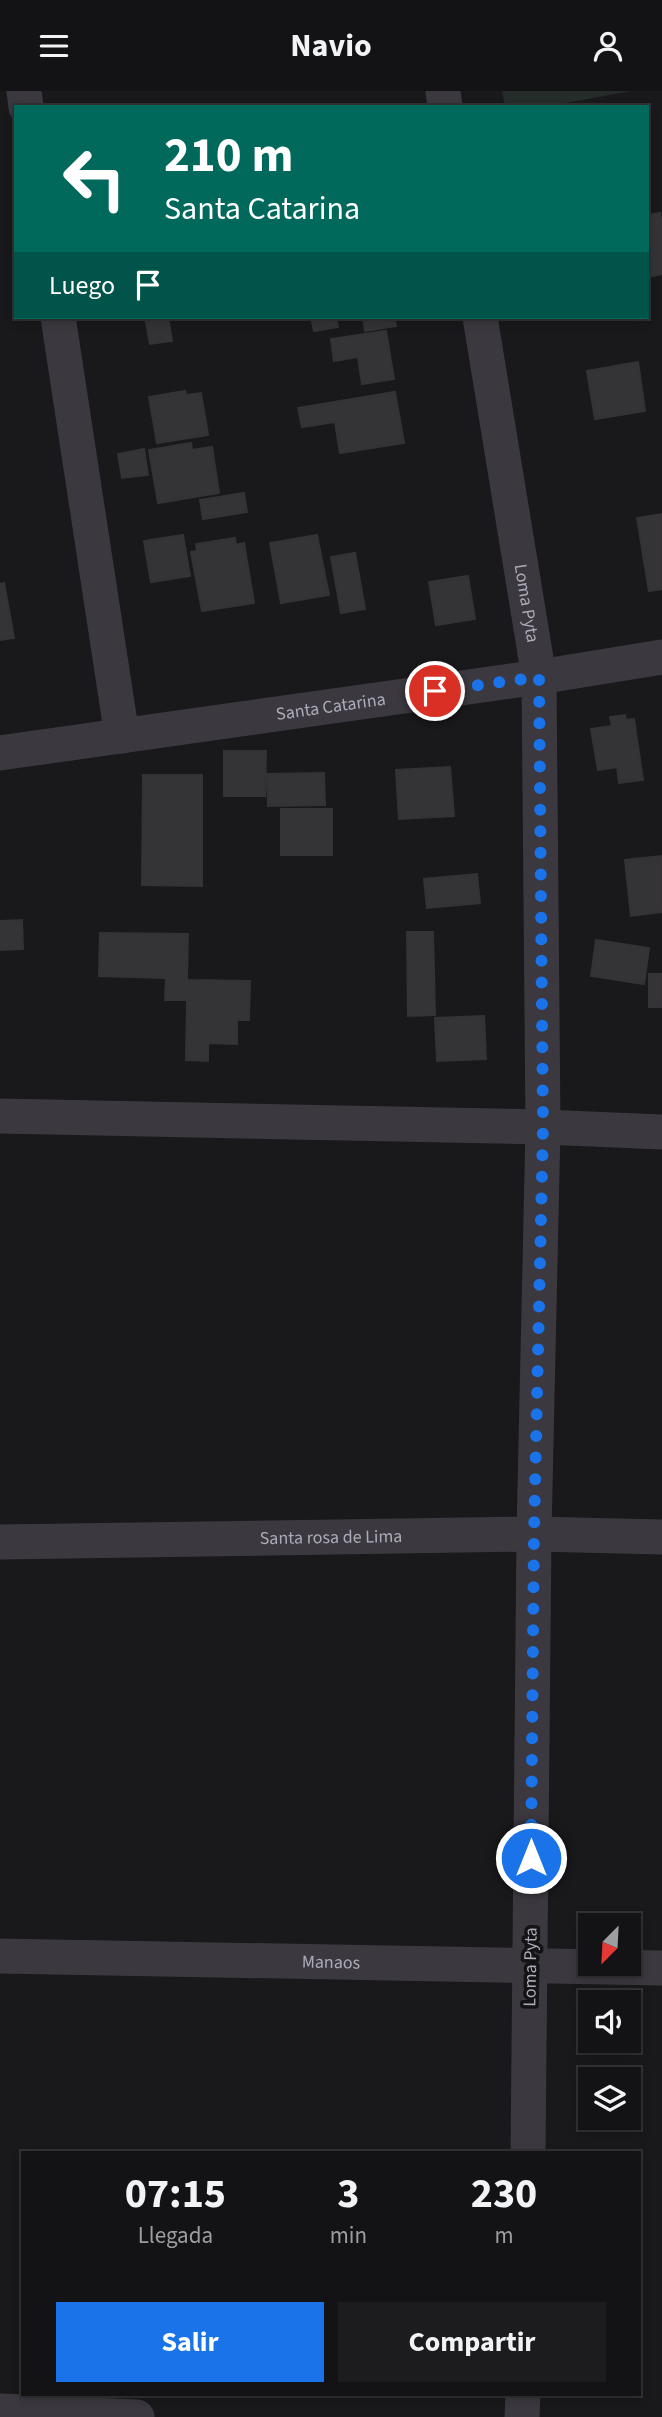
<!DOCTYPE html>
<html lang="es">
<style>
body{margin:0;font-family:"Source Sans 3",sans-serif;background:#1c1b1d;color:#f1f3f6;height:100vh;display:flex;flex-direction:column;font-size:26px;white-space:nowrap}
*{box-sizing:border-box;margin:0}
p{font-size:23px;color:#9d9ea0}
.icon{flex:none;width:38px;height:38px;fill:none;stroke:currentColor;stroke-width:2;stroke-linecap:round;stroke-linejoin:round}
.map{position:relative;flex:1;overflow:hidden}
.sheet{position:absolute;left:21px;top:2060px;width:620px;height:245px;display:flex;flex-direction:column;background:#131214;border-radius:0px;box-shadow:0 4px 10px #0003,0 0 0 2px #323234}
.sheet>*{flex:none}
.hud{position:absolute;left:14px;top:14px;width:635px;height:214px;border-radius:0px;box-shadow:0 4px 10px #0003,0 0 0 2px #323234;background:#00695c;color:#fff;overflow:hidden}
.needle{width:46px;rotate:204deg}
.controls{position:absolute;left:578px;top:1822px;display:grid;gap:14px}
.controls a{display:grid;place-items:center;width:63px;height:63px;border-radius:0px;background:#131214;box-shadow:0 4px 10px #0003,0 0 0 2px #323234;font-size:35px}
.pin{position:absolute;display:grid;place-items:center;width:60px;height:60px;color:#fff;margin:-30px;border:4px solid #fff;border-radius:50%;box-shadow:0 2px 7px #0007}
.me{position:absolute;width:77px;margin:-38px;rotate:0deg;stroke-linejoin:round;filter:drop-shadow(0 0 5px #0008)}
.turn{display:flex;align-items:center;gap:24px;height:147px;padding:0 35px;font-size:32px}
.turn .icon{width:91px;height:91px;stroke-width:2.5}
.turn b{display:block;font-size:49px;line-height:60px}
.then{display:flex;align-items:center;height:66px;padding:0 35px;background:#0003;gap:14px;font-size:26px}
.eta{display:flex;justify-content:space-evenly;align-items:center;height:119px;text-align:center}
.eta b{font-size:42px;font-weight:700;line-height:49px}
.button{display:flex;gap:14px;margin-top:auto;padding:14px 35px}
.button a{flex:1;height:80px;border-radius:0px;background:#1a73e8;color:#fff;font-size:28px;font-weight:700;line-height:80px;text-align:center}
.button a+a{background:#1c1b1d;color:#f1f3f6}
header{display:flex;justify-content:space-between;align-items:center;height:91px;padding:0 35px;background:#131214;font-size:32px;font-weight:700}
.map>svg:first-child{display:block}
.green{fill:#242d29}
.building{fill:#343336;stroke:#343236;stroke-width:2}
.lines{fill:none;stroke-linecap:round;stroke-linejoin:round}
.minor{stroke:#3b393f;stroke-width:35}
.route{stroke:#1a73e8;stroke-width:12;stroke-dasharray:0 21.6}
.labels{text-anchor:middle;stroke-width:7;stroke-linejoin:round;paint-order:stroke}
.street-label{font-size:18px;fill:#acabb9;stroke:#141315}
</style>
<header><svg class="icon" aria-label="menu" viewBox="0 0 24 24"><path d="M4 6h16M4 12h16M4 18h16"/></svg>Navio<svg class="icon" aria-label="person" viewBox="0 0 24 24"><circle cx="12" cy="8" r="4"/><path d="M4 21q1-7 8-7t8 7"/></svg></header>
<div class="map">
<svg width="662" height="2326" viewBox="0 0 662 2326">
<rect width="100%" height="100%" fill="#19181a"/>
<path class="green" d="M502,0H632L544,16H505Z"/>
<path class="building" d="M660,122L662,135V183L648,186V124Z
M145,226H168L172,250L150,253Z
M311,226H336L338,236L314,240Z
M363,226H394L396,235L365,240Z
M386,240L394,288L362,293L358,266L334,270L331,248Z
M638,271L645,320L595,328L587,280Z
M185,300L186,304L201,302L208,344L157,352L149,306Z
M395,301L404,352L340,362L335,331L302,336L298,317Z
M191,352L192,359L212,356L219,402L158,412L149,359Z
M144,358L148,384L122,387L118,363Z
M244,402L247,421L203,428L200,409Z
M662,423V498L649,500L637,427Z
M183,444L190,485L151,491L144,450Z
M317,444L329,504L281,512L270,452Z
M235,447L236,454L244,452L254,512L202,520L191,461L197,460L196,453Z
M355,462L365,518L341,522L331,466Z
M468,485L475,528L436,534L429,491Z
M4,492L14,547L0,549V493Z
M625,624L626,629L634,628L643,689L619,692L617,676L598,679L591,638L612,635L610,626Z
M224,660H266L265,705H224Z
M450,676L454,725L399,728L396,679Z
M324,682L325,714L268,715L267,683Z
M143,684H202V795L142,794Z
M281,718H332V764H281Z
M662,765V821L631,825L625,769Z
M477,783L480,812L427,817L424,788Z
M22,829L23,858L0,859V830Z
M407,841H433L435,924L408,925Z
M100,842L188,843L187,889L250,890L249,929H237V953L208,952V970L186,969L187,909H165L166,887L99,885Z
M596,849L649,857L644,893L591,885Z
M649,883H662V916H649Z
M484,925L486,968L437,970L435,927Z"/>
<g class="lines">
<g class="minor">
<path d="M24,0L26,16"/>
<path d="M443,0L445,16"/>
<path d="M58,226L122,645"/>
<path id="s1" d="M480,226L539,586L543,1036L534,1443L528,2062"/>
<path id="s2" d="M0,662L539,586L662,566"/>
<path d="M0,1025L543,1036L662,1041"/>
<path id="s3" d="M0,1451L534,1443L662,1446"/>
<path id="s4" d="M0,1865L662,1877"/>
<path d="M0,2320L137,2326"/>
<path d="M522,2326L523,2303"/>
</g>
</g>
<g class="lines">
<path class="route" d="M435,600L539,586L543,1036L534,1443L531,1767"/>
</g>
<g class="labels">
<g class="street-label">
<text dy="6" stroke="none"><textPath href="#s1" startOffset="290">Loma Pyta</textPath></text>
<text dy="6" stroke="none"><textPath href="#s2" startOffset="334">Santa Catarina</textPath></text>
<text dy="6" stroke="none"><textPath href="#s3" startOffset="331">Santa rosa de Lima</textPath></text>
<text dy="6" stroke="none"><textPath href="#s4" startOffset="331">Manaos</textPath></text>
<text transform="translate(530 1876) rotate(-89)" y="6">Loma Pyta</text>
</g>
</g>
</svg>
<div class="controls">
<a><svg class="needle" viewBox="-14 -14 28 28"><path d="M0-13l5 13h-10z" fill="#e53935"/><path d="M0 13l5-13h-10z" fill="#9d9ea0"/></svg></a>
<a><svg class="icon" aria-label="sound" viewBox="0 0 24 24"><path d="M4 9h4l5-4v14l-5-4H4zM17 9q2 3 0 6"/></svg></a>
<a><svg class="icon" aria-label="layers" viewBox="0 0 24 24"><path d="M12 4l9 5-9 5-9-5zM3 14l9 5 9-5"/></svg></a>
</div>
<div class="pin" style="left:435px;top:600px;background:#d93025"><svg class="icon" aria-label="arrive" viewBox="0 0 24 24"><path d="M6 21V4h12l-3 4 3 4H6"/></svg></div>
<svg class="me" style="left:531px;top:1767px" viewBox="-20 -20 40 40"><circle r="17" fill="#1a73e8" stroke="#fff" stroke-width="3"/><path d="M0-11L8 9 0 5-8 9z" fill="#fff"/></svg>
<div class="hud">
<div class="turn"><svg class="icon" aria-label="left" viewBox="0 0 24 24"><path d="M17 20v-9H6M10 6l-5 5 5 5"/></svg><div><b>210 m</b>Santa Catarina</div></div>
<div class="then">Luego<svg class="icon" aria-label="arrive" viewBox="0 0 24 24"><path d="M6 21V4h12l-3 4 3 4H6"/></svg></div>
</div>
<section class="sheet">
<div class="eta">
<div><b>07:15</b><p>Llegada</p></div>
<div><b>3</b><p>min</p></div>
<div><b>230</b><p>m</p></div>
</div>
<div class="button"><a>Salir</a><a>Compartir</a></div>
</section>
</div>
